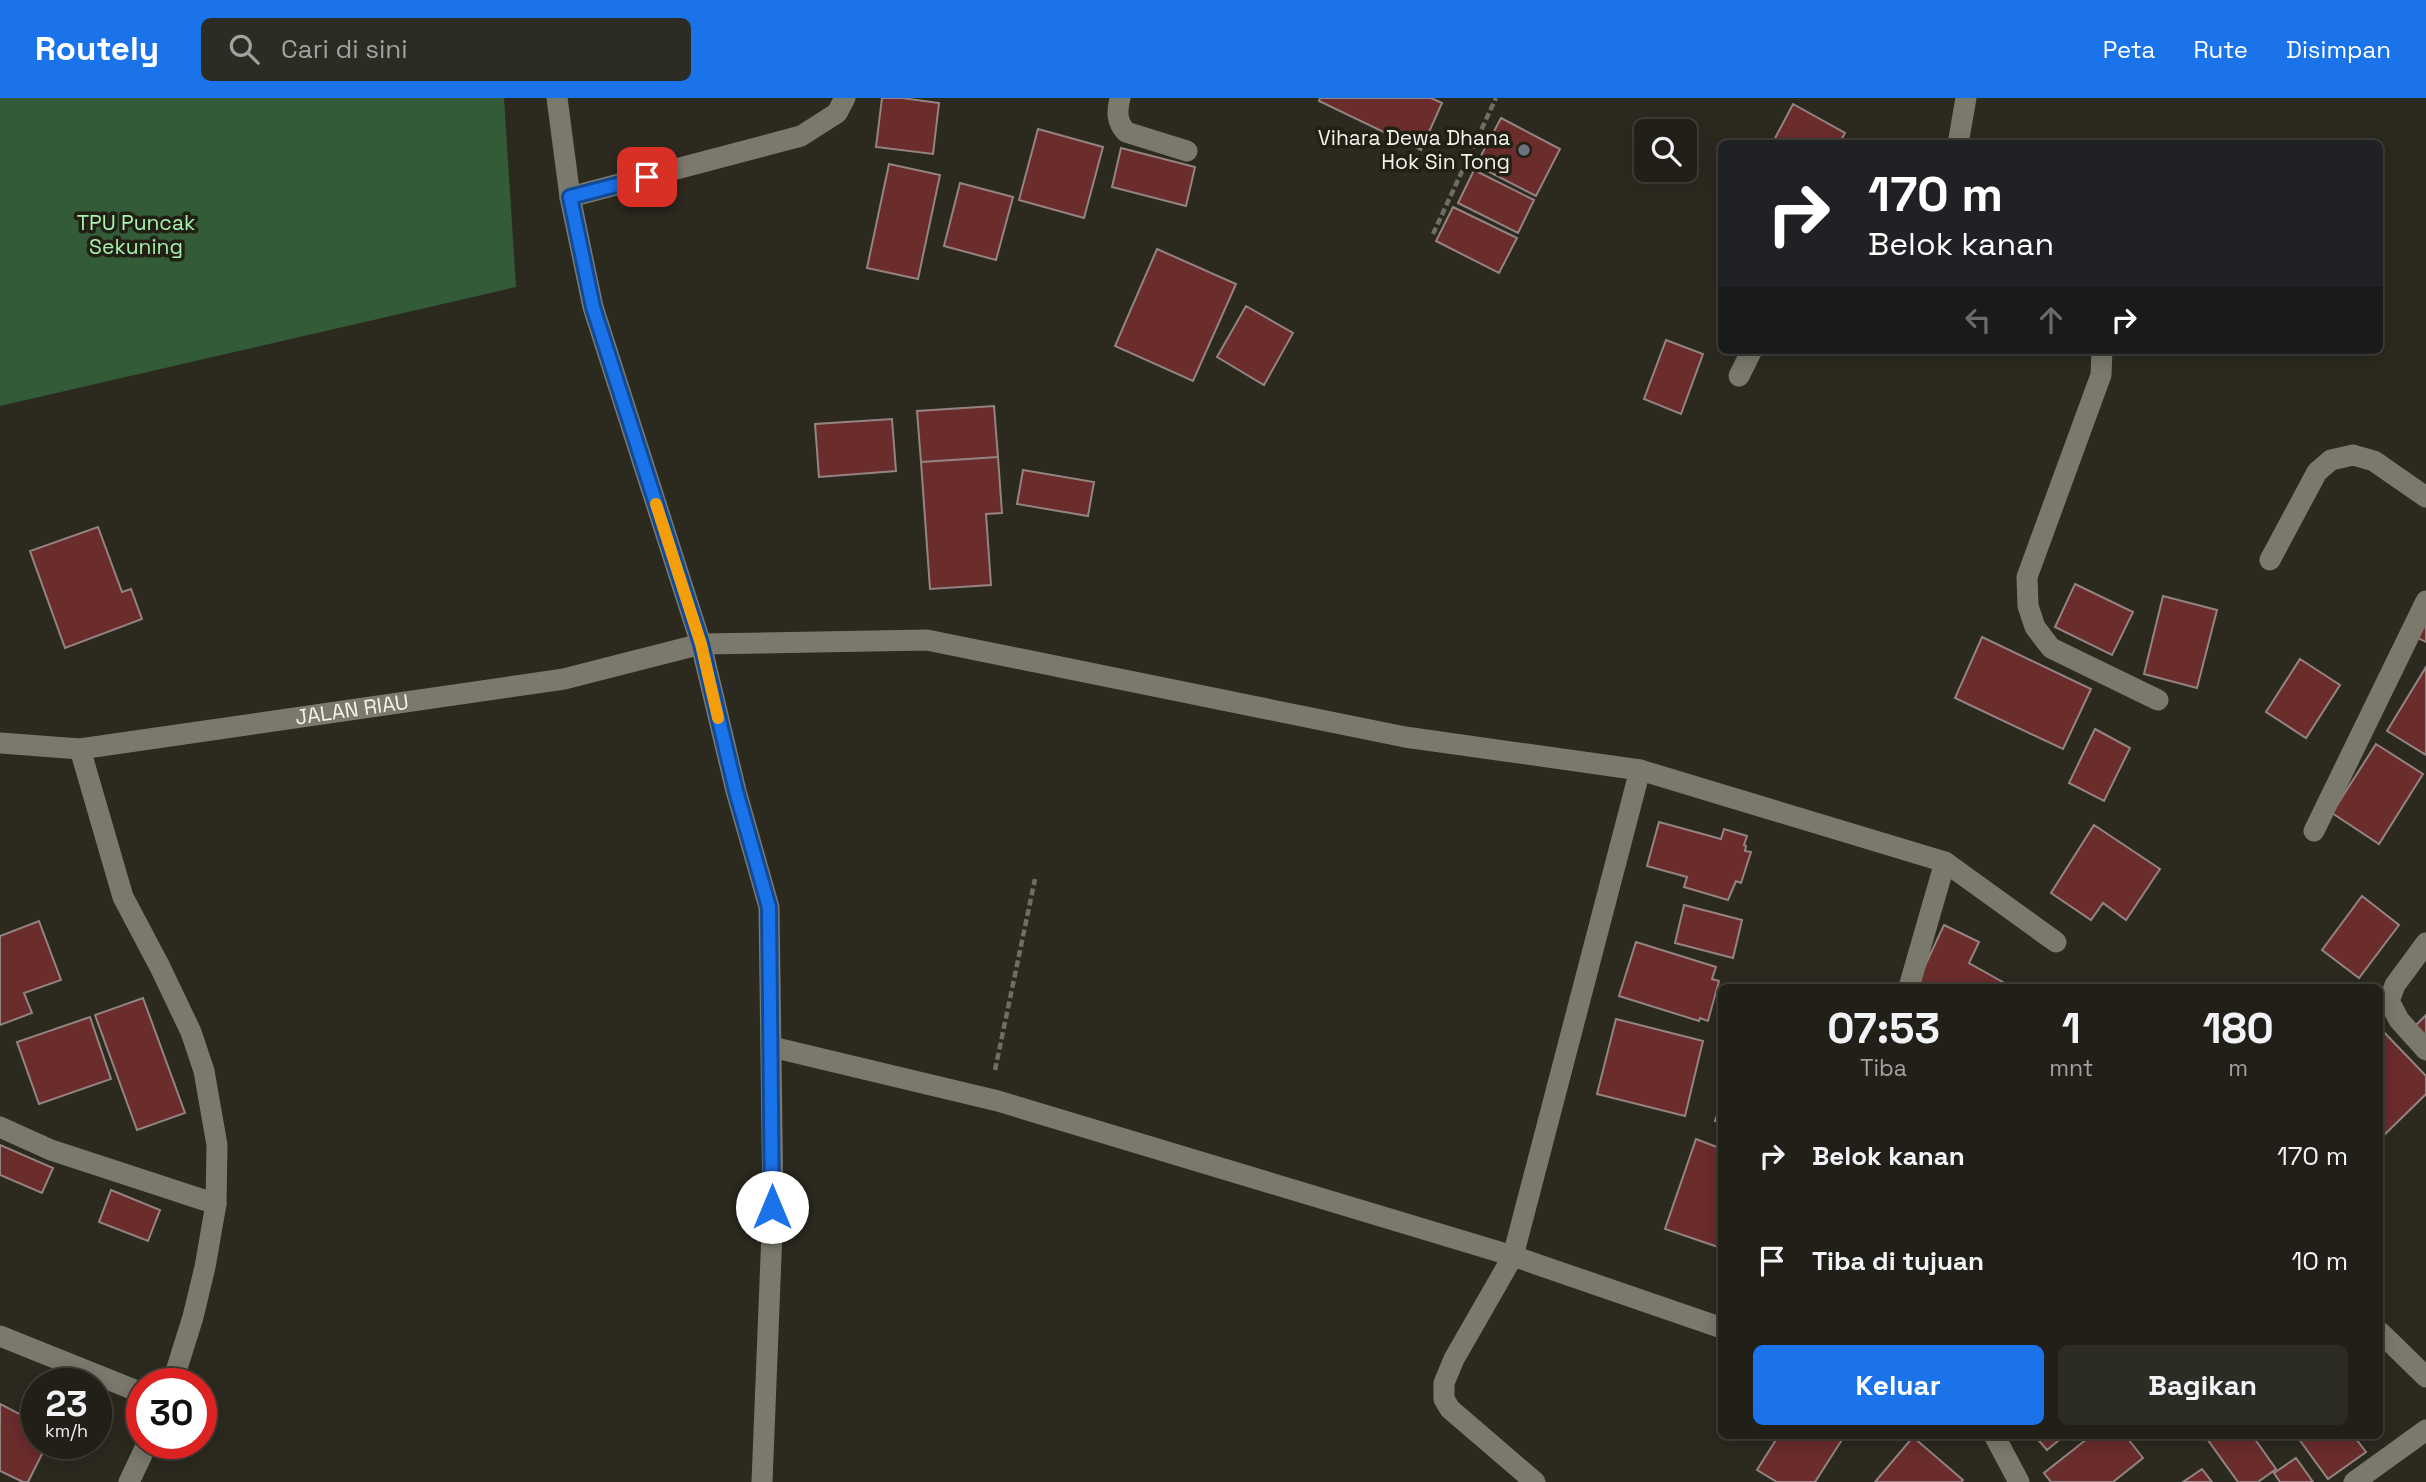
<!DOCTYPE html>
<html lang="id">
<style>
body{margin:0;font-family:"Space Grotesk",sans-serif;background:#2d2c24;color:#f1f3f6;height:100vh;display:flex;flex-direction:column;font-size:26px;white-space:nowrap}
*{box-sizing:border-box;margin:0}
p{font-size:23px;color:#a2a2a1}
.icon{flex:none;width:38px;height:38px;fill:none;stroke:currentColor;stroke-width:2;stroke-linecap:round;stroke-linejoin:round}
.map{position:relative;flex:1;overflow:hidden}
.side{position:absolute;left:1718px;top:886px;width:665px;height:455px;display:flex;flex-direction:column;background:#211f17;border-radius:10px;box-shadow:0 4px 18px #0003,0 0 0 2px #3e3d36}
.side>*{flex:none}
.top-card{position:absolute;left:1718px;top:42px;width:665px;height:214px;border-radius:10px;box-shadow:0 4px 18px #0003,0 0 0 2px #3e3d36;background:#202124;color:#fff;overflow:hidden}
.buttons{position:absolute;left:1634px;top:21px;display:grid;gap:14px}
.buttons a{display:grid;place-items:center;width:63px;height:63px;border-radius:10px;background:#211f17;box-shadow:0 4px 18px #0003,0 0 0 2px #3e3d36;font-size:35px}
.speed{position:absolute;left:21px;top:1270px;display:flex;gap:14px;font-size:35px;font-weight:700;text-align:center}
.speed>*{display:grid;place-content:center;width:91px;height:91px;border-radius:50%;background:#211f17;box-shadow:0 4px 18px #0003,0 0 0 2px #3e3d36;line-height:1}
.speed small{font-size:18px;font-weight:400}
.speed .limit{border:10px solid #d22;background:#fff;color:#111}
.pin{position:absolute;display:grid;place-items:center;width:60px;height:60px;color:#fff;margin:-30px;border-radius:14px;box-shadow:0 4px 10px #0006}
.me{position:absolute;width:77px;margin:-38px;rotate:0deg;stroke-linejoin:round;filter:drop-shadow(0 0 5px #0008)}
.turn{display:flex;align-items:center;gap:24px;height:147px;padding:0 35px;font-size:32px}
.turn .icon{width:91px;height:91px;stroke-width:2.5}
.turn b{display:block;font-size:49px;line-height:60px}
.lanes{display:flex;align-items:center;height:66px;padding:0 35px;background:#0003;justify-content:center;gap:35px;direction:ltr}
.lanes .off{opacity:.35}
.eta{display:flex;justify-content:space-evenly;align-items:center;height:119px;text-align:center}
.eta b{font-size:42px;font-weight:600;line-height:49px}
.action{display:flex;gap:14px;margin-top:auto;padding:14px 35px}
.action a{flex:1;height:80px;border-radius:10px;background:#1a73e8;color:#fff;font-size:28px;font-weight:600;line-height:80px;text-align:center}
.action a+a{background:#2d2c24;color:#f1f3f6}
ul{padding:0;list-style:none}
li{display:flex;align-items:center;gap:21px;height:105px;padding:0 35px}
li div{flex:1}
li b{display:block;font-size:26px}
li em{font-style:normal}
header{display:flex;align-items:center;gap:42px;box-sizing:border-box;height:98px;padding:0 35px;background:#1a73e8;color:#fff}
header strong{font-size:33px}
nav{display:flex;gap:38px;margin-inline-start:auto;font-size:24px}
.search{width:490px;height:63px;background:#2d2c24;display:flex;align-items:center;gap:18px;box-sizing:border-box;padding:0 24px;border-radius:10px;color:#a2a2a1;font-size:26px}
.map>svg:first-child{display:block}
.green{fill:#335b38}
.building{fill:#6b2c2c;stroke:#938483;stroke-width:2}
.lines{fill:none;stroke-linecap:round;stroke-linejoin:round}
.path{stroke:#6f6d64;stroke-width:4.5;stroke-dasharray:7 3.5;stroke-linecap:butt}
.minor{stroke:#7b796c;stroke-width:21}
.route-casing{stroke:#114b97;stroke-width:18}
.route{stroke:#1a73e8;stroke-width:12}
.slow{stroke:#f59e0b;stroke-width:12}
.worship-dot{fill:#6b7280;stroke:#222015;stroke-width:2.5}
.labels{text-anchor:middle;stroke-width:7;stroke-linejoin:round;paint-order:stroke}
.poi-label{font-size:21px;fill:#f4f3ec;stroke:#222015;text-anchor:end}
.park-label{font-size:21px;fill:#a7f3af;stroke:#222015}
.street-label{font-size:21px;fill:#f4f3ec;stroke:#222015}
</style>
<header>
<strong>Routely</strong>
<div class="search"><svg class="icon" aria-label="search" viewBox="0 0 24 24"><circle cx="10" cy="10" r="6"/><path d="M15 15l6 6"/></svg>Cari di sini</div>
<nav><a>Peta</a><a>Rute</a><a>Disimpan</a></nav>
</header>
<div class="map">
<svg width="2426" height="1384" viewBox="0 0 2426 1384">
<rect width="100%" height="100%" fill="#2c291f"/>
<path class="green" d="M0,0H504L516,189L0,308Z"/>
<path class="building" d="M882,0H902L939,5L933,56L876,49Z
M1320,0H1431L1442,5L1421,52L1319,3Z
M1793,6L1845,35L1839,46H1772Z
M1501,20L1560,51L1536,98L1476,67Z
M1038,31L1103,49L1084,120L1019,102Z
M1121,50L1195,69L1186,108L1112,89Z
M889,66L940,77L918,181L867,170Z
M1474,72L1534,102L1518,135L1458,105Z
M960,85L1013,99L996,162L944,148Z
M1453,109L1517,140L1499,175L1436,143Z
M1157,151L1236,186L1193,283L1115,248Z
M1246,208L1293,235L1264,287L1217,259Z
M1666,242L1703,256L1681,316L1644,301Z
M994,308L998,359L921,364L917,313Z
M892,321L896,373L819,379L815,326Z
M998,359L1002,415L986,416L991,487L930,491L921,364Z
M1023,372L1094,384L1088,418L1017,406Z
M98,429L122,494L131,491L142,521L65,550L30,453Z
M2075,486L2133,514L2112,557L2055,529Z
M2163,498L2217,512L2197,590L2144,576Z
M2426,515V544L2414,538Z
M1982,539L2091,591L2063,651L1955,600Z
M2300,561L2340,587L2306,640L2266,614Z
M2426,569V657L2387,633Z
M2095,631L2130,650L2104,703L2069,685Z
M2376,646L2423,676L2379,746L2332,715Z
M1659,724L1721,741L1724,731L1747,738L1744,747L1746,748L1745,753L1751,754L1741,785L1736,783L1728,802L1684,789L1687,779L1647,768Z
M2094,727L2160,771L2126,822L2103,805L2091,822L2051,795Z
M2362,798L2399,827L2359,880L2322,852Z
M1684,807L1742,822L1733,860L1675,845Z
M39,823L61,882L24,895L32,915L0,927V838Z
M1944,827L1979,844L1969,865L2008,887L2006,889H1915Z
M1636,844L1716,869L1712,881L1719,883L1708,923L1700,920L1699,923L1619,898Z
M143,900L185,1015L137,1032L95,917Z
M2426,917V941L2414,929Z
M90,919L111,981L39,1006L17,944Z
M1616,921L1703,943L1685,1018L1597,996Z
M2380,930L2426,978V996L2380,1041Z
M1722,1002V1025L1715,1023Z
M1696,1041L1722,1051L1721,1150L1665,1131Z
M0,1047L53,1070L42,1095L0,1077Z
M111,1092L160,1112L148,1143L99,1124Z
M0,1306L37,1325V1346H47L28,1384H23L0,1373Z
M1779,1337H1845L1815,1384H1777L1757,1372Z
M2034,1337H2065L2047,1352Z
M2092,1337H2125L2143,1360L2113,1384H2051L2044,1375Z
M2207,1337H2252L2276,1371L2258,1384H2238L2205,1338Z
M2296,1337H2353L2366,1354L2328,1381Z
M1913,1339L1963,1382L1961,1384H1875Z
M2296,1360L2313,1384H2280L2274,1375Z
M2202,1371L2212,1384H2183Z"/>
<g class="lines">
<path class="path" d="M1433,136L1496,0
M995,972L1035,781"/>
<g class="minor">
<path d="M557,0L570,99L593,209L701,546L736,693L769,809L773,1109L762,1384"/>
<path d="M1120,0C1117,13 1116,23 1126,34L1187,53"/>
<path d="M1958,46L1966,0"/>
<path d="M570,99L801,38L837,15L845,0"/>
<path d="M2102,252L2101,277L2027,479L2028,508L2035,529L2051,550L2158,602"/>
<path d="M1739,278L1752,252"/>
<path d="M2270,462L2317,374L2331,362L2353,357L2374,363L2426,399"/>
<path id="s1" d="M0,645L80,651L564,581L701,546L927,542L1405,639L1640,672L1945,764L1909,889"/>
<path d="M80,651L123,799L160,869L191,934L204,973L217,1047L216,1106L205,1169L193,1219L172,1286"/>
<path d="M2314,733L2426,503"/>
<path d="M1945,764L2056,844"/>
<path d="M2426,845L2395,887L2389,903L2399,922L2426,952"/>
<path d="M772,949L998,1003L1513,1158L1722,1230"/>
<path d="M0,1029L51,1052L216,1106"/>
<path d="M2380,1234L2426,1279"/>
<path d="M0,1238L142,1295"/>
<path d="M1994,1337L2019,1384"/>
<path d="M129,1384L147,1346"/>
<path d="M1535,1384L1450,1311L1444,1301V1285L1454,1261L1513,1158L1640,672"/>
<path d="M2354,1384L2426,1332"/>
</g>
</g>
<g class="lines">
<defs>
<path id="route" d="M647,79L570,99L593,209L701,546L736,693L769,809L772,1109"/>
</defs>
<use href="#route" class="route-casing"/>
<use href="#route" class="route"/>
<path class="slow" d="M656,406L701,546L718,620"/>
</g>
<circle class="worship-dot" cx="1524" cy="52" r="7"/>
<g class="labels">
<g class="poi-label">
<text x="1510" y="47">Vihara Dewa Dhana<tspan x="1510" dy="24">Hok Sin Tong</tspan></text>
</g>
<g class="park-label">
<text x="136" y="132">TPU Puncak<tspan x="136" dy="24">Sekuning</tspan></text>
</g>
<g class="street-label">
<text dy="7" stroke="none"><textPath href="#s1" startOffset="355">JALAN RIAU</textPath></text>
</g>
</g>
</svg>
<div class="buttons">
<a><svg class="icon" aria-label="search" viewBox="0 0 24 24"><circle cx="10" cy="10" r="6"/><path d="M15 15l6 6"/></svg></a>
</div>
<div class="speed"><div>23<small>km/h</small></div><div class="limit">30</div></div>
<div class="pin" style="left:647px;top:79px;background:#d93025"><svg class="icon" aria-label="arrive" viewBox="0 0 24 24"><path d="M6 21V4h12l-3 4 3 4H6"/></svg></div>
<svg class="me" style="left:772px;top:1109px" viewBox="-20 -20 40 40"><circle r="19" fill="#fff"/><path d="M0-13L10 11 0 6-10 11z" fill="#1a73e8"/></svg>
<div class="top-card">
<div class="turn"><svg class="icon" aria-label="right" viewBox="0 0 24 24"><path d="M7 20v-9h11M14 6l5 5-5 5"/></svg><div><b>170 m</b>Belok kanan</div></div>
<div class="lanes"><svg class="icon off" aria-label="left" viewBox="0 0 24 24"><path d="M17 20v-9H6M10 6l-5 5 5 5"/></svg><svg class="icon off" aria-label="ahead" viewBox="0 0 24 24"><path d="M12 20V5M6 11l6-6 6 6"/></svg><svg class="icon" aria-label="right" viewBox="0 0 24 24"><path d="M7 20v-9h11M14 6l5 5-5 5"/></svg></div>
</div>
<section class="side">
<div class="eta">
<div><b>07:53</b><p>Tiba</p></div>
<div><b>1</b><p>mnt</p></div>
<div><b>180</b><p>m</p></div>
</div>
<ul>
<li><svg class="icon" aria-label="right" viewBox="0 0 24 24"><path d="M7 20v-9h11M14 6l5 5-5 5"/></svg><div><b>Belok kanan</b></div><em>170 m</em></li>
<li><svg class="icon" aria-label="arrive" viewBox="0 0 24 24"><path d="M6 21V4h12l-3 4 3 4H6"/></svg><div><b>Tiba di tujuan</b></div><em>10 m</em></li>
</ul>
<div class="action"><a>Keluar</a><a>Bagikan</a></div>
</section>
</div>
